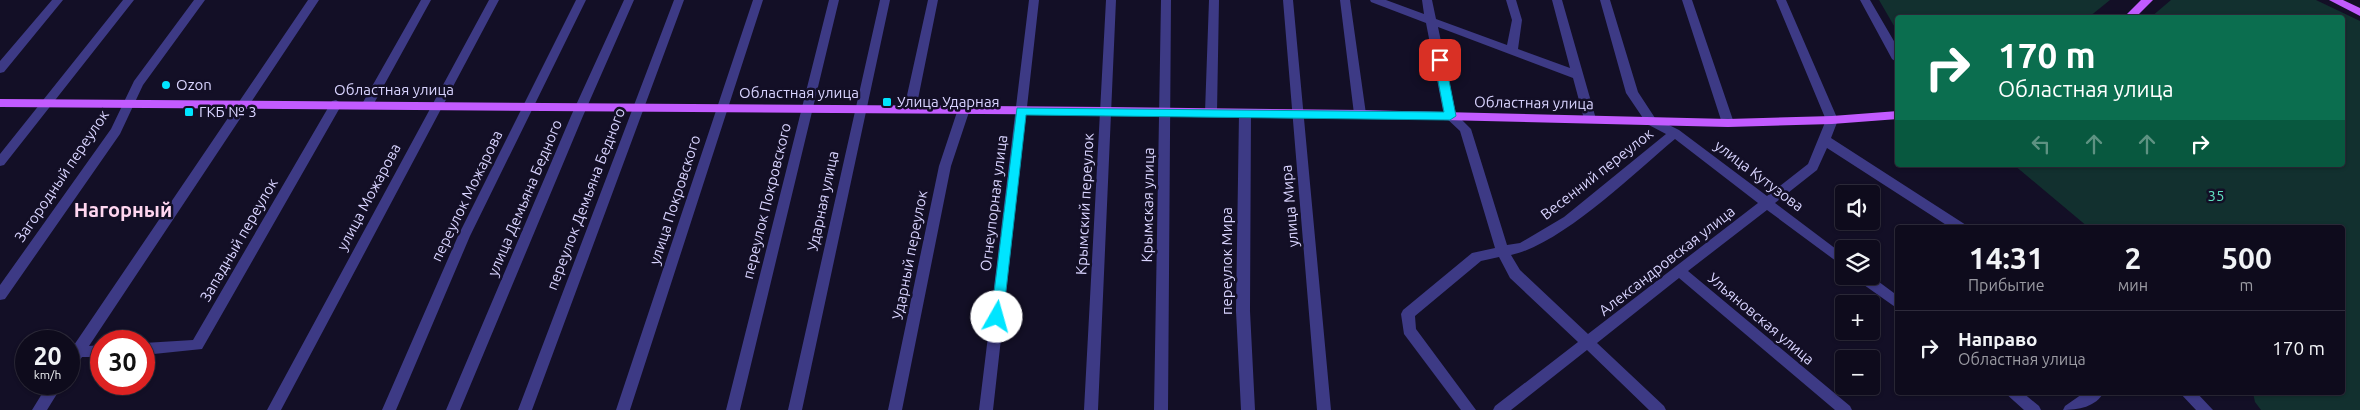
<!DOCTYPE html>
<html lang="ru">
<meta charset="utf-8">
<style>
body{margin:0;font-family:Ubuntu,sans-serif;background:#1c1929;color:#f1f3f6;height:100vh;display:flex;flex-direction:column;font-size:19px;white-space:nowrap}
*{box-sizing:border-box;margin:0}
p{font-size:16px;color:#9b9ba3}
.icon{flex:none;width:28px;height:28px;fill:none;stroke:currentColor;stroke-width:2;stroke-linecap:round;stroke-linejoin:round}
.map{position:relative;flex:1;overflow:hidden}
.side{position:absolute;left:1895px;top:225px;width:450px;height:170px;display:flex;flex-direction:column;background:#0e0b1c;border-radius:5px;box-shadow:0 1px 4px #0004,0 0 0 1px #2e2b3b}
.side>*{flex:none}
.banner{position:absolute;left:1895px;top:15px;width:450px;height:152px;border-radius:5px;box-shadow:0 1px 4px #0004,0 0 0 1px #2e2b3b;background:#0b6e4f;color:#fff;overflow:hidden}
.fabs{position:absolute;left:1835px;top:185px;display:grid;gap:10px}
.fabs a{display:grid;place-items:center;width:45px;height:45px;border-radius:5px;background:#0e0b1c;box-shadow:0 1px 4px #0004,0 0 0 1px #2e2b3b;font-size:25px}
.speed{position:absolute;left:15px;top:330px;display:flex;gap:10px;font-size:25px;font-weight:700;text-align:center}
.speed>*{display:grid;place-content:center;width:65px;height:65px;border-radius:50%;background:#0e0b1c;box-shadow:0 1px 4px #0004,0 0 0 1px #2e2b3b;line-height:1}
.speed small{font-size:12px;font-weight:400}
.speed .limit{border:8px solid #d22;background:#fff;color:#111}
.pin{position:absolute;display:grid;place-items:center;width:42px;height:42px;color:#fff;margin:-21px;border-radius:10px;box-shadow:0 2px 8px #0006}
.me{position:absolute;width:55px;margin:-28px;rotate:7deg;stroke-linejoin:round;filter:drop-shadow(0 0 4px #0008)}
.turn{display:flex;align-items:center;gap:18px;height:105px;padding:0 20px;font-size:22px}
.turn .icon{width:65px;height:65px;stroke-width:2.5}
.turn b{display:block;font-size:35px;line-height:42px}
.lanes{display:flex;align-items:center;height:48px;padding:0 20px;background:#0003;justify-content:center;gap:25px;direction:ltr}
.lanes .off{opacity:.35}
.eta{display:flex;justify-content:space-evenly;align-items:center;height:85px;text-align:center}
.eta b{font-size:30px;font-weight:700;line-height:35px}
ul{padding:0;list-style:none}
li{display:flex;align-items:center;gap:15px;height:75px;padding:0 20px;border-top:1px solid #2e2b3b}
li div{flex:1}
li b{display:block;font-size:19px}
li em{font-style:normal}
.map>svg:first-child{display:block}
.green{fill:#12302f}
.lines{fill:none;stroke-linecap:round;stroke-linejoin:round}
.minor{fill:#3d3a85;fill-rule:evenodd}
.major{fill:#c25bff;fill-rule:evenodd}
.route{fill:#00e5ff;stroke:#0095a6}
.poi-dot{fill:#00e5ff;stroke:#130f26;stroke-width:2}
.labels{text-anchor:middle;stroke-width:5;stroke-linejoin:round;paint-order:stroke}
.poi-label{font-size:15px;fill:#d9d4ff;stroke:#130f26;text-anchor:start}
.street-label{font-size:15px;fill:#d9d4ff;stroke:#130f26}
.park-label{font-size:15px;fill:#5fe0c0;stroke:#130f26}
.district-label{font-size:20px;font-weight:bold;fill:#ffd6f0;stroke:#130f26}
</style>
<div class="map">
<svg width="2360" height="410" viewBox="0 0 2360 410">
<rect width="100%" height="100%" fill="#130f26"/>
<path class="green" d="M1879,0H2110L2089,17L1898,18L1897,31Z
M2171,0H2316L2360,21V410H2261L2255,402L2253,393L2342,392V228L2088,227L2014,165H2342V18L2151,17Z"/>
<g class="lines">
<path class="minor" d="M52,0H63L4,72L0,73V61Z
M123,0H134L4,165L0,166V154Z
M194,0H205L143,85L120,134L5,299L0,300V285L111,129L134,81Z
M308,0H319L89,346L101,345V357H82L74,369L69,371V354L72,348Z
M421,0H431L372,107H364L362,104Z
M489,0H499L281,410H267Z
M576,0H586L470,236L396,410H382L458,236Z
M624,0H634L583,116L460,410H446L571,116Z
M674,0H684L532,410H518Z
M753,0H763L630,410H616Z
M829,0H839L740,410H726Z
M880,0H890L802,410H788Z
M928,0H938L916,109L910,113L904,109Z
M1029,0H1039L993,410H979Z
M1106,0H1116L1098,410H1084Z
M1161,0H1171L1168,410H1154Z
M1209,0H1219L1217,112L1211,116L1205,112Z
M1283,0H1293L1331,410H1317Z
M1340,0H1350L1366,114L1360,118L1354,114Z
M1370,0H1386L1424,14L1422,0H1432L1436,19L1507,45L1512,20L1506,0H1516L1522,20L1518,49L1570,68L1552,0H1562L1596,119L1590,123L1584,119L1573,78L1438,27L1456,114L1471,129L1507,245L1520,243L1564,217L1666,134L1647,124L1626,93L1600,0H1610L1638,92L1655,118L1679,130L1767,196L1808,164L1826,120L1776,0H1786L1838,120L1831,138L1966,225L1968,228H1951L1827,148L1817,170L1775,203L1844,255V267L1767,210L1688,271L1850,406L1852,410H1835L1679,278L1597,343L1664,406L1666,410H1649L1587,350L1511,410H1493L1495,406L1578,342L1510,278L1499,257L1481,261L1415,316L1416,329L1476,410H1461L1404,334L1401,314L1403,310L1472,253L1495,248L1460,131L1444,116L1426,23L1371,2ZM1675,139L1758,203L1588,334L1520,270L1511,255C1562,244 1633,174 1675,139Z
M1682,0H1692L1734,123L1732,126H1724L1722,123Z
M1860,0H1870L1898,48V63L1892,59Z
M336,100L342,104L202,349L144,355V343L193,340L332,101Z
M964,105L970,109L951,166L902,410H888L939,166L958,109Z
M1245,109L1251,113L1250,311L1255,410H1241L1236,311L1239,113Z
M1856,276H1871L1898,296V309L1857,280Z
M48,384H63L47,410H32Z
M2004,392H2022L2039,406L2041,410H2024Z
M2085,392H2104C2096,407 2078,410 2063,410L2065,406Z
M2179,392H2196L2213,410H2196Z"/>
<path class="major" d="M2141,0H2153L2135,18H2123Z
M2329,0H2343L2360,8V16Z
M0,99L1106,107L1360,110L1728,119L1832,116L1898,111V119L1832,124L1728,127L1360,118L1106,115L0,107Z"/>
</g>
<path class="route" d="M1440,56L1445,60L1456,116L1450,120L1026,115L1003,317L997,322L992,320L991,317L1017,108L1444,112L1434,60Z"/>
<g class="poi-dot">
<circle cx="166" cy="85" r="5"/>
<rect x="882" y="97" width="10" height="10" rx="2.5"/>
<rect x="184" y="107" width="10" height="10" rx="2.5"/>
</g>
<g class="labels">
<g class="poi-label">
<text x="176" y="90">Ozon</text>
<text x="897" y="107">Улица Ударная</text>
<text x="199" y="117">ГКБ № 3</text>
</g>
<g class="street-label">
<text x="394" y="95">Областная улица</text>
<text x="799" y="98">Областная улица</text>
<text transform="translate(1534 103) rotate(1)" y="5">Областная улица</text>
<text transform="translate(1597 174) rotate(-38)" y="5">Весенний переулок</text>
<text transform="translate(62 176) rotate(-56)" y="5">Загородный переулок</text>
<text transform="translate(1759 176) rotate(37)" y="5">улица Кутузова</text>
<text transform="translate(467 196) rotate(-64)" y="5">переулок Можарова</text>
<text transform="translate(369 197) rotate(-62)" y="5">улица Можарова</text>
<text transform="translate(525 198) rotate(-67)" y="5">улица Демьяна Бедного</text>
<text transform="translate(586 199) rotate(-69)" y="5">переулок Демьяна Бедного</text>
<text transform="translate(675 200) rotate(-72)" y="5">улица Покровского</text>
<text transform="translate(767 201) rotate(-76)" y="5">переулок Покровского</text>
<text transform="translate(823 201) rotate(-78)" y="5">Ударная улица</text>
<text transform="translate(994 203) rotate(-83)" y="5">Огнеупорная улица</text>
<text transform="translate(1085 204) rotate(-87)" y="5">Крымский переулок</text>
<text transform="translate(1148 205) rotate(-89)" y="5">Крымская улица</text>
<text transform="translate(1290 206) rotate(-95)" y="5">улица Мира</text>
<text transform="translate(239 240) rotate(-60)" y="5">Западный переулок</text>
<text transform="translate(910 255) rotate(-79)" y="5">Ударный переулок</text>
<text transform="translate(1227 261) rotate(-90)" y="5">переулок Мира</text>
<text transform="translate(1667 261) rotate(-38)" y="5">Александровская улица</text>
<text transform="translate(1761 319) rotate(40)" y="5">Ульяновская улица</text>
</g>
<g class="park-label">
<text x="2216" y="201">35</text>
</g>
<g class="district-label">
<text x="123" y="217">Нагорный</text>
</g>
</g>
</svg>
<div class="fabs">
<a><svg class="icon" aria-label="sound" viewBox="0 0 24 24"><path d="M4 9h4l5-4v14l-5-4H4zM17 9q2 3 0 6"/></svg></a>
<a><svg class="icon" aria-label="layers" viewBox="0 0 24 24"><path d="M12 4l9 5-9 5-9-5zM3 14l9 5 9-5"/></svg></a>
<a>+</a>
<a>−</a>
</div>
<div class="speed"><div>20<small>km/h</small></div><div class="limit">30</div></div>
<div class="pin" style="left:1440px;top:60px;background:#d93025"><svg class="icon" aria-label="arrive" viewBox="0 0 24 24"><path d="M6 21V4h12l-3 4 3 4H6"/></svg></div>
<svg class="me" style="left:997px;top:317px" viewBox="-20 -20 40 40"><circle r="19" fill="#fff"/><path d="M0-13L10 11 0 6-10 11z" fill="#00e5ff"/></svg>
<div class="banner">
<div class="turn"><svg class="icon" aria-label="right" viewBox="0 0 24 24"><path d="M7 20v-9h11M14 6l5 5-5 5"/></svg><div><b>170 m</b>Областная улица</div></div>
<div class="lanes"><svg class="icon off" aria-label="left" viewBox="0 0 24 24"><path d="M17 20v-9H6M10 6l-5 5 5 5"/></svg><svg class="icon off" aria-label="ahead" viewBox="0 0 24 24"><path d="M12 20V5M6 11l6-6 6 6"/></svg><svg class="icon off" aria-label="ahead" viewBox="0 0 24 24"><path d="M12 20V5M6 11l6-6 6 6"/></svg><svg class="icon" aria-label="right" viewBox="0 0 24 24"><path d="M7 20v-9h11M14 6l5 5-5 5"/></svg></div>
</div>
<section class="side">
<div class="eta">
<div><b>14:31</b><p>Прибытие</p></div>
<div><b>2</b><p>мин</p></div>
<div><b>500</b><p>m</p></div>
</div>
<ul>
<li><svg class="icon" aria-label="right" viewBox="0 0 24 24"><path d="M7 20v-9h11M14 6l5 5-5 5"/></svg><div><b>Направо</b><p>Областная улица</p></div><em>170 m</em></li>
</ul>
</section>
</div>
